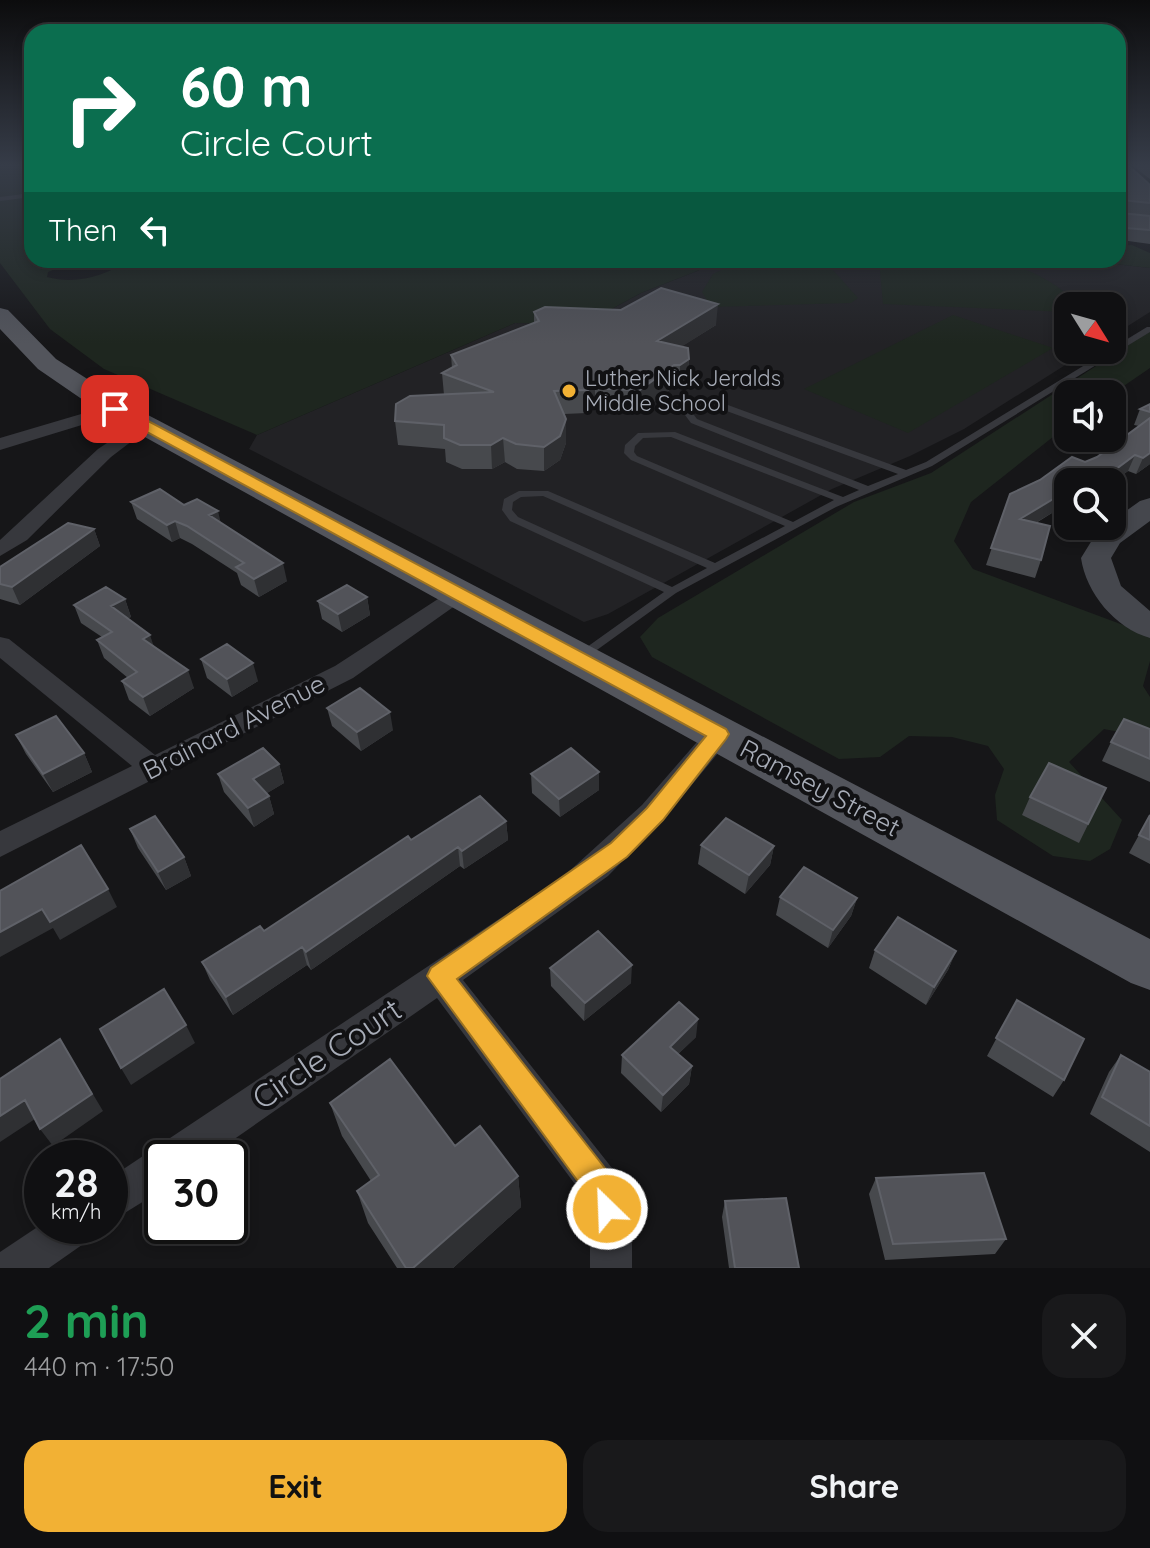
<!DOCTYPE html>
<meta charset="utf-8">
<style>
body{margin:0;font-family:Quicksand,sans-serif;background:#19191b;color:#f1f3f6;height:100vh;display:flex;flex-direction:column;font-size:30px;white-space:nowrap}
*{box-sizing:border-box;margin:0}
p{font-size:26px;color:#9c9d9f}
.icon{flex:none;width:44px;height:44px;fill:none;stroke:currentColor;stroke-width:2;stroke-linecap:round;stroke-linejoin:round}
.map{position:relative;height:1268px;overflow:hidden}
.panel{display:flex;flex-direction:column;background:#101012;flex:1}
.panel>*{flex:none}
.guide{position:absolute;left:24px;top:24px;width:1102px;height:244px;border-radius:24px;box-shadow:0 4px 12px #0003,0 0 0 2px #303032;background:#0b6e4f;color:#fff;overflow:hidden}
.needle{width:52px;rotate:127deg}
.buttons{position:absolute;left:1054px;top:292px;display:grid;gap:16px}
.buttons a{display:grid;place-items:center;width:72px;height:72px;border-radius:16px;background:#101012;box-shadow:0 4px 12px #0003,0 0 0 2px #303032;font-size:40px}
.speed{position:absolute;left:24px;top:1140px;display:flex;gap:16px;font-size:40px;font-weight:700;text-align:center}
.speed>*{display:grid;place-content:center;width:104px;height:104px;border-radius:50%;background:#101012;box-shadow:0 4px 12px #0003,0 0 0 2px #303032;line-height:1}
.speed small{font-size:20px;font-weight:400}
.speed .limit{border:4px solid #111;border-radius:12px;background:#fff;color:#111}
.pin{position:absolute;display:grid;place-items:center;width:68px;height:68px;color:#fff;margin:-34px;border-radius:16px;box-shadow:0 4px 12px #0006}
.me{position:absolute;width:88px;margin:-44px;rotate:336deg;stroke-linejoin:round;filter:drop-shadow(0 0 6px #0008)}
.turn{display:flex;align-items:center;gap:28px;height:168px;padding:0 24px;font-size:36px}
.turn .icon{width:104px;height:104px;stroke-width:2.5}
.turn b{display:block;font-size:56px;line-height:68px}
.then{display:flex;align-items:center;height:76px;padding:0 24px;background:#0003;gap:16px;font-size:30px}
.round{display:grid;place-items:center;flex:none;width:84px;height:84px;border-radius:24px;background:#19191b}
.head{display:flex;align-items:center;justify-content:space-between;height:136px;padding:0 24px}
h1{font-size:48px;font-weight:700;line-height:60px;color:#1e9e55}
.cta{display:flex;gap:16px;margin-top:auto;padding:16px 24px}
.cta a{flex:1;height:92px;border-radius:24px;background:#f2b134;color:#111;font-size:32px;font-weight:700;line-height:92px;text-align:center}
.cta a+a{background:#19191b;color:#f1f3f6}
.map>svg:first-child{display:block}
.built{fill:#222225}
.green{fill:#1e261f}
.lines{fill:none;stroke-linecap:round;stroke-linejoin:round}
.lane{fill:#37383d;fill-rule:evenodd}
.street{fill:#37383d;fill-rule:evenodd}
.secondary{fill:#45474d;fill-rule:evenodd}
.primary{fill:#53555c;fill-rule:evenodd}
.wall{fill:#47494d}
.shaded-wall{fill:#2f3033}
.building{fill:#525359;stroke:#5f6168;stroke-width:2}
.route{fill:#f2b134;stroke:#9d7322;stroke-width:2}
.poi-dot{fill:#f2b134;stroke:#111113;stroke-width:3}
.labels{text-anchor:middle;stroke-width:8;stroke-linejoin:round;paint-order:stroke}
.far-poi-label{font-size:22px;fill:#a8adb8;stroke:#111113;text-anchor:start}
.street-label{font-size:26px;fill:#a8adb8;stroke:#111113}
.near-street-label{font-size:32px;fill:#a8adb8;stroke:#111113}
</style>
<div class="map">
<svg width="1150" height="1268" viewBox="0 0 1150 1268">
<rect width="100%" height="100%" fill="#161618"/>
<path class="built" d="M725,260H1080L1150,268V312L1112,336V306H1068V350H1089L964,429L910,456L832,489L608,614L584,622L249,449L257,435L515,323L584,324L641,293Z"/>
<path class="green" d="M0,166H32V260L70,263L48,272L47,277C77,285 104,276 130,260H725L641,293L584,324L515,323L257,435L104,369L50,329L0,263Z
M1132,245L1150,253V268L1080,260H1118V246Z
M742,260H824L858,298L851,303L711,307L702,292L713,274Z
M879,260C957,260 1020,246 1080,306H1068V312L883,304Z
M953,315L1053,348L908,433L804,389Z
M1150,331V368L1112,394H1068V425L971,502L954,541L973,569L1150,635V661L1143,686L1150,697V731L1134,735L1104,729L1069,762L1122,820L1110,849L1090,861L1053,856L997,820L995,795L1004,769L988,746L952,737L909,736L880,757L839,759L652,657L640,637L658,618L854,502L931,473Z"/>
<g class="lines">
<path class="lane" d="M32,193V197L0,201V197Z
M1147,327H1150V332L932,466L836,507L676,593L583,660L579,661L573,657L664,592L510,521L502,510L504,499L519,491H548L715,563L785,526L631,460L624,453L625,445L638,433L675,432L843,497L859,490L691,423L682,411L691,400L717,401L906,470L926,462ZM696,405L713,406L898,474L868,486L697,419L691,411ZM671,437L834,500L793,522L637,456L634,452L635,446L643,438ZM543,496L707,568L672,587L518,517L512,510L513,502L521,497Z"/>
<path class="street" d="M115,404L121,405V413L0,450V438Z
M143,419L149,420V428L111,457L27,540L0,556V540L98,449Z
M458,586L466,588L469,593L466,598L353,678L0,857V831L132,766L0,658V637L9,639L155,755L335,666Z
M719,724L728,727L732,734L728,741L662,821L608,876L463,980L612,1168L632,1238V1268H590V1238L580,1191L437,998L207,1158H162V1190L110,1222V1178L565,875L642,805L710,727Z
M42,1224L95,1226L89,1240L49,1268H0V1252Z"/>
<path class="secondary" d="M1133,166H1150V179Z
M1150,498V521L1120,543L1111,558L1121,586L1150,611V638C1115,628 1086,593 1081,558L1097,532L1112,526V521L1140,501Z"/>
<path class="primary" d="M0,308L8,310L56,359L125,403L1150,939V990L1131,983L105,415L38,369L0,329Z"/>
</g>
<path class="wall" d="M1118,166L1150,187V216L1118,213Z
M1121,213L1150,216V244L1121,240L1118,224Z
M534,312L716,325L682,346L689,359L687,381L679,388H672L639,413H607L595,408L587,413L564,414L566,419V443L560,460L544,471L517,469L505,462L492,469H462L446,462L445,449L398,445L395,421L444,395L442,373L452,368L451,355L534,323Z
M1150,404V464L1136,474L1128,471L1112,483V482H1068V503L1036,523L1041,560L1035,578L986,565L1010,494L1097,457L1139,426L1134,425L1140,409Z
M131,502L184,505L221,523L287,581L259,597L241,585L237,573L192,544L180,538L172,542L137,519Z
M94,529L100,546L20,605L0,599V567Z
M367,597L370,615L342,632L322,619L318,601Z
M125,599L131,617L128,618L194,688L150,716L129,700L122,681L128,678L104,658L97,640L102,637L81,623L74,605Z
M201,659L258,681L232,697L207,678Z
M327,708L393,730L361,751L332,726Z
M1150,729V782L1102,761L1111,742Z
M16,735L84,753L92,772L53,792L26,754Z
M279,764L284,783L267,793L269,796L274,814L254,827L224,792L218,774Z
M599,772V790L560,817L532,793L531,774Z
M1106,788L1079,843L1022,815L1030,797Z
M1150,815V864L1129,853Z
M506,821L508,840L464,869L460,866L311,970L307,965L233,1015L210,980L202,962L264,931L411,840Z
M130,829L184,857L191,876L166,890L138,848Z
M701,845L774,846L770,865L745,894L698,864Z
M780,897L857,898L851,916L828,948L776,915Z
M875,950L956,951L948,970L926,1005L869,968Z
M550,968L631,983L584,1021L551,986Z
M1017,1000L1064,1080L1053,1097L987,1056Z
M696,1037L678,1054L692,1066L689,1084L661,1112L621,1073L622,1055Z
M1121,1055L1150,1072V1152L1090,1114L1109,1072Z
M330,1103L455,1146L518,1176L521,1207L453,1268H397L368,1223L357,1191L371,1181L342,1136Z
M876,1178L1006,1239L995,1254L885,1260L869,1194Z
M725,1201L799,1268H729L722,1217Z"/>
<path class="shaded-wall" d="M718,304L716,325L656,363L657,341Z
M689,359L687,381L679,388L680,365Z
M674,365L672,388L639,413L640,390Z
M595,385V408L587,413L588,390Z
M566,419V443L560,460L544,471V447Z
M503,438L505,462L492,469L491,445Z
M1150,453V464L1136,474L1143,458Z
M1135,455L1128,471L1112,483V482H1102L1104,478Z
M1094,474L1091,482H1082Z
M1068,490V503L1014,536L1020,519Z
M218,511L222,528L209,515Z
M175,521L180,538L172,542L167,525Z
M94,529L100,546L20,605L12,587Z
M283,563L287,581L259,597L254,579Z
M367,597L370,615L342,632L338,614Z
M125,599L131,617L118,624L111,606Z
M150,635L156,653L143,639Z
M253,663L258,681L232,697L227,679Z
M188,670L194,688L150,716L143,697Z
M390,712L393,730L361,751L357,732Z
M84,753L92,772L53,792L43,774Z
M279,764L284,783L259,798L253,779Z
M599,772V790L560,817L559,799Z
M269,796L274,814L254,827L248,808Z
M506,821L508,840L464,869L462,851Z
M774,846L770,865L745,894L749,875Z
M458,847L460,866L311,970L306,952Z
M184,857L191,876L166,890L158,872Z
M108,889L117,907L60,940L53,928L0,957V932L42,909Z
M857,898L851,916L828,948L833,930Z
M302,947L307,965L233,1015L226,997Z
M956,951L948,970L926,1005L934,987Z
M632,965L631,983L584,1021L585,1003Z
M698,1019L696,1037L668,1064L670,1047Z
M186,1025L195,1043L131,1085L121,1068Z
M60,1039L103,1111L53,1146L40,1129Z
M692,1066L689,1084L661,1112L663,1095Z
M25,1100L38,1117L0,1142V1116Z
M518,1176L521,1207L453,1268H413Z"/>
<path class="building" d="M1118,166H1129L1149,184L1150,187V203L1122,200L1119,206L1118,189L1127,190L1118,182Z
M1121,213L1150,216V230L1126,228Z
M661,288L718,304L657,341L688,348L689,359L680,365H674L640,390L607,389L595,385L588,390L554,391L566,419L560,436L544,447L516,444L503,438L491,445H460L444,438V425L395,421L396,404L410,396L494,392L442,373L457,365L451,355L539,321L534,312L545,307L621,310Z
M1150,404V412L1140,409Z
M1150,418V453L1143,458L1135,455L1104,478L1094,474L1082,482H1068V490L1020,519L1050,526L1041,560L991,548L1010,494L1040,480L1072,457L1085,462L1097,457Z
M160,489L184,505L197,499L218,511L209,515L283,563L254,579L236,567L244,563L187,526L175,521L167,525L131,502Z
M68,523L94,529L12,587L0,584V567Z
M347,585L367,597L338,614L318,601Z
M106,587L125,599L111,606L150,635L143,639L188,670L143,697L122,681L137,672L97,640L112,632L74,605Z
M227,644L253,663L227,679L201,659Z
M360,688L390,712L357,732L327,708Z
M56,716L84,753L43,774L16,735Z
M1124,719L1150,729V759L1111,742Z
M263,748L279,764L253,779L269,796L248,808L218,774Z
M571,748L599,772L559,799L531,774Z
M1049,763L1106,788L1088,824L1030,797Z
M480,796L506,821L462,851L458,847L306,952L302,947L226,997L202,962L260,926L264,931L408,836L411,840Z
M1150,815V840L1139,835Z
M155,816L184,857L158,872L130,829Z
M726,818L774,846L749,875L701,845Z
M81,845L108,889L50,922L42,909L0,932V891Z
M804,867L857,898L833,930L780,897Z
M898,917L956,951L934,987L875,950Z
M598,931L632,965L585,1003L550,968Z
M164,989L186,1025L121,1068L100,1029Z
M1017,1000L1084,1039L1064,1080L996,1038Z
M679,1002L698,1019L670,1047L692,1066L663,1095L622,1055Z
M60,1039L92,1094L40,1129L25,1100L0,1116V1079Z
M1121,1055L1150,1072V1126L1102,1097Z
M390,1059L455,1146L480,1126L518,1176L413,1268H406L357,1191L379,1175L330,1103Z
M984,1173L1006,1239L893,1244L876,1178Z
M786,1198L799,1268H735L725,1201Z"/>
<linearGradient id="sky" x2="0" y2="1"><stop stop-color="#0c0c0d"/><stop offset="0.48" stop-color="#363c48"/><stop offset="1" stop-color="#363c48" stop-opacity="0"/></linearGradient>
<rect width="1150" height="344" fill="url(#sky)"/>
<path class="route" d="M110,406H120L726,729L729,734L726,739L663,820L627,857L457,979L608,1172L622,1209L617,1220L607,1225L596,1220L585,1191L427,976L431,968L611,843L647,808L706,736L110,412Z"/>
<circle class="poi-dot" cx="569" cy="391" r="8"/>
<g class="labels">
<g class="far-poi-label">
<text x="585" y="386">Luther Nick Jeralds<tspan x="585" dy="25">Middle School</tspan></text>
</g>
<g class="street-label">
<text transform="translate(234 727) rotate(-27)" y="9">Brainard Avenue</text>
<text transform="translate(820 788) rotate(28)" y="9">Ramsey Street</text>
</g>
<g class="near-street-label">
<text transform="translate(327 1054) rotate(-34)" y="11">Circle Court</text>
</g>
</g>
</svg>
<div class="buttons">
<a><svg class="needle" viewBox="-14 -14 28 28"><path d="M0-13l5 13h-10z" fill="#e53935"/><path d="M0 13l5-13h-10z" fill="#9c9d9f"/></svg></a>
<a><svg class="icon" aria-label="sound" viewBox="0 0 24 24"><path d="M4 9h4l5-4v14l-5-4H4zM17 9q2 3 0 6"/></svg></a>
<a><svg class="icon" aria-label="search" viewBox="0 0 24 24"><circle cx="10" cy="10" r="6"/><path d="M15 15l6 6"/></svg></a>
</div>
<div class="speed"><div>28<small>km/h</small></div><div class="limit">30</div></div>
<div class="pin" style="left:115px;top:409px;background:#d93025"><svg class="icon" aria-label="arrive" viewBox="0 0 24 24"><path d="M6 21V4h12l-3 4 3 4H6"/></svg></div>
<svg class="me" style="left:607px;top:1209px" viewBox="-20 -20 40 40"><circle r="17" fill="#f2b134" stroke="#fff" stroke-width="3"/><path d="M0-11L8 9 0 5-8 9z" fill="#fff"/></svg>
<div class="guide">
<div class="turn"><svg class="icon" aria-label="right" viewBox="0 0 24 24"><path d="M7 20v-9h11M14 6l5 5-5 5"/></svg><div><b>60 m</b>Circle Court</div></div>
<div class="then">Then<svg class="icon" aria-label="left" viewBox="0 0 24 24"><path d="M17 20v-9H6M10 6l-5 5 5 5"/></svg></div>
</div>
</div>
<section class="panel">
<div class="head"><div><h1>2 min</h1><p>440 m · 17:50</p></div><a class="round"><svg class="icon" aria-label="close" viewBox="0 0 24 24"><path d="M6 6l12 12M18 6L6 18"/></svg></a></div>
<div class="cta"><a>Exit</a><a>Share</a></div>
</section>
